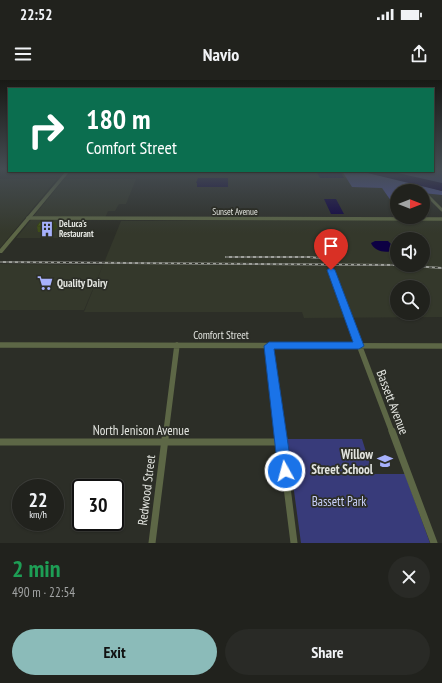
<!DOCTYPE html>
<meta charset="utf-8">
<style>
body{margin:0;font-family:"PT Sans Narrow",sans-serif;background:#292a26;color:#f1f3f6;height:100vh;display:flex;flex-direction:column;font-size:15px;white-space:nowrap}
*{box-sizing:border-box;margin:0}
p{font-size:13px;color:#a2a4a4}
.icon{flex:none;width:22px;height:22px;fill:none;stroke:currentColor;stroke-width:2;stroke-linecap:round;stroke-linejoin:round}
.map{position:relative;height:463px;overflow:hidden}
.sheet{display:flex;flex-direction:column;background:#21221d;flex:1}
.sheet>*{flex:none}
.hud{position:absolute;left:8px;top:8px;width:426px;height:84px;border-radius:0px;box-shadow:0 1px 3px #0004,0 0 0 1px #3e3f3b;background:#0b6e4f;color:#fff;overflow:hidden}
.needle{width:26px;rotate:90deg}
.fabs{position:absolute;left:390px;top:104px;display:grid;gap:8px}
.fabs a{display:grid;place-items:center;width:40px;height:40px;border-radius:50%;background:#21221d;box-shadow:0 1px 3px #0004,0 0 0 1px #3e3f3b;font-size:20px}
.speed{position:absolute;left:12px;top:399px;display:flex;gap:8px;font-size:20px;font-weight:700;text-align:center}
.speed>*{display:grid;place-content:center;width:52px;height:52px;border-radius:50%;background:#21221d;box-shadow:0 1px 3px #0004,0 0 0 1px #3e3f3b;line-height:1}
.speed small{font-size:10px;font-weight:400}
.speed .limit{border:2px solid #111;border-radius:6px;background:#fff;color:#111}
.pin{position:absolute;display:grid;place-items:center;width:34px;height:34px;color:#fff;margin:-41px -17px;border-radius:50% 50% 50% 0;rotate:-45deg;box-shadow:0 0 4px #0007}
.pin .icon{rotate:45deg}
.me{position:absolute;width:44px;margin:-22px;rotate:353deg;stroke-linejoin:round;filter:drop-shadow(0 0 3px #0008)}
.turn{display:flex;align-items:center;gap:14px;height:84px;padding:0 12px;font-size:18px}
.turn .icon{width:52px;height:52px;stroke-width:2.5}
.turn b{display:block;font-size:28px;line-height:34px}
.round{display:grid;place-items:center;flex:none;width:42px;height:42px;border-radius:21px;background:#292a26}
.summary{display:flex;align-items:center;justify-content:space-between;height:68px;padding:0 12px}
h1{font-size:24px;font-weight:700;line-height:30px;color:#1e9e55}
.button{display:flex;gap:8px;margin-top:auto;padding:8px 12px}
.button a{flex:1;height:46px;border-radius:24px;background:#8bbbb9;color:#111;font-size:16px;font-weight:700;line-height:46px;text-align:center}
.button a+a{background:#292a26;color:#f1f3f6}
.status{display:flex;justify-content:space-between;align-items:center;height:28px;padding:0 20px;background:#21221d;direction:ltr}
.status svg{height:11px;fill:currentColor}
header{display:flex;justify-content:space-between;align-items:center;height:52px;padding:0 12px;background:#21221d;font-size:18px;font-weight:700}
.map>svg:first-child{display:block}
.built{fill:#34382b;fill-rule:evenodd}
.green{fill:#383b7a}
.forest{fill:#4d529b}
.water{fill:#0d0043}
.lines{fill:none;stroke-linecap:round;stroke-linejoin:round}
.minor-far4{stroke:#5d6746;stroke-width:3}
.minor-far3{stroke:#5d6746;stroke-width:3.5}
.minor-far2{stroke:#5d6746;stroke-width:4.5}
.minor-far1{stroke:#5d6746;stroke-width:5.5}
.minor{stroke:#5d6746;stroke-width:7}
.tertiary{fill:#5d6746;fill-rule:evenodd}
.rail-casing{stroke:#9fa19c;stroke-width:2}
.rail{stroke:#2c2e27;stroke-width:1;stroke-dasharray:3;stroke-linecap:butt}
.wall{fill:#404f16}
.shaded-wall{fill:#344012}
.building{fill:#4b5c19;stroke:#344012}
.route{fill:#1a73e8;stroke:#114b97}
.labels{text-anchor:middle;stroke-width:3.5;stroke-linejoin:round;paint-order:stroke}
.far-street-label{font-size:9px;fill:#e2e4df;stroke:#2c2e27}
.far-poi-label{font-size:9px;font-weight:bold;fill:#e2e4df;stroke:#2c2e27;text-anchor:start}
.poi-label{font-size:11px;font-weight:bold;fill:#e2e4df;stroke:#2c2e27;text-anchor:start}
.street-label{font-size:11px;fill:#e2e4df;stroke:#2c2e27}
.near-street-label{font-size:13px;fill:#e2e4df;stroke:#2c2e27}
.near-poi-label{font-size:13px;font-weight:bold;fill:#e2e4df;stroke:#2c2e27;text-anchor:end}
.near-park-label{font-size:13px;fill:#c9d0fa;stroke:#2c2e27}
</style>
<div class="status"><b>22:52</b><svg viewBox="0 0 49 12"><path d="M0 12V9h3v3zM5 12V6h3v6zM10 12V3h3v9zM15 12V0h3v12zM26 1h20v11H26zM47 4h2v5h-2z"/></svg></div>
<header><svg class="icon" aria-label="menu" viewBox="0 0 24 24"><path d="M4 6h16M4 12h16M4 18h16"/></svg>Navio<svg class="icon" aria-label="share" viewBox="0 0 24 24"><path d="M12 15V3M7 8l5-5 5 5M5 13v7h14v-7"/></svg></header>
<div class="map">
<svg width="442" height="463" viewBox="0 0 442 463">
<rect width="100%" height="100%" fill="#2c2e27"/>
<path class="built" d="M0,99H57L0,168Z
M64,99H136L126,124H119L115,131H108L105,138L33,137Z
M31,140H83L72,158H16Z
M442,140V237L304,238L302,232H84L121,141ZM397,159H423V185H397ZM397,207H423V233H397Z
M0,184L103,185L84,230H0Z"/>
<path class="green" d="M433,88L442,89V105L384,91H433Z
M287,359H362L373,394H405L430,463H301Z"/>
<path class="forest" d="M342,91C376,91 410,102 442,111V115L423,113V111H397L396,128L382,108L352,107Z"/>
<path class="water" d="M316,91H340L344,98H320Z
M359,91H389L442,103V111Z
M198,98H228V107H197V103H196Z
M324,119H336L344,134H331Z
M375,161H388L395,168L394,170C386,174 374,171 371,163Z"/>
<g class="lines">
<path class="minor-far4" d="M440,88L442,89
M425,113L442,130"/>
<path class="minor-far3" d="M28,138L442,139
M331,189L332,192"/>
<path class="minor-far2" d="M332,191L359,263"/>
<path class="minor-far1" d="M358,262L392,352
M0,265L442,266
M269,266L280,352
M166,352L177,265"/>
<path class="minor" d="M280,351L294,463
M392,351L434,463
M0,362H281
M152,463L166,351"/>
<path class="tertiary" d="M66,91H70L2,173H0V169Z"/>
<defs>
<path id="rail" d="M226,177H309L329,179
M0,182L397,185
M399,185L442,188"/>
</defs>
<use href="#rail" class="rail-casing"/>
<use href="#rail" class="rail"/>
</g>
<path class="wall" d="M55,142L57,147L53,152H38L37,146Z"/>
<path class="shaded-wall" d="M55,142L57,147L53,152L52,146Z"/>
<path class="building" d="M41,141L55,142L52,146H37Z"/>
<linearGradient id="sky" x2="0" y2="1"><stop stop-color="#181915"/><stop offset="0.58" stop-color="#454c52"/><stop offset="1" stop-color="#454c52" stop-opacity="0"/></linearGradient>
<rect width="442" height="153" fill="url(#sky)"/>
<path class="route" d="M331,187L335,190L364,266L359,269H274L292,391L290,395L285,397L280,395L278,391L264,266L269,262H353L327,190Z"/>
<defs>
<symbol id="building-bare" viewBox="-9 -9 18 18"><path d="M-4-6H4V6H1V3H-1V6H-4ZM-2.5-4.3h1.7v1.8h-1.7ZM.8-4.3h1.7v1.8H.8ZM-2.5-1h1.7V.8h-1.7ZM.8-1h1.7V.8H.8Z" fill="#a7b1fc" stroke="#2c2e27" stroke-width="2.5" paint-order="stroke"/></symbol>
<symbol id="supermarket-bare" viewBox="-9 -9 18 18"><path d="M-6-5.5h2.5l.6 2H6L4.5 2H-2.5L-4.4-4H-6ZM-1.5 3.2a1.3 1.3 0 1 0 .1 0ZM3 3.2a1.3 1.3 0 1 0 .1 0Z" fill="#a7b1fc" stroke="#2c2e27" stroke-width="2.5" paint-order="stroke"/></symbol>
<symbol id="school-bare" viewBox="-9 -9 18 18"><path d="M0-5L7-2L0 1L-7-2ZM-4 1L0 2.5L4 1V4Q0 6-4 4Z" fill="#a7b1fc" stroke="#2c2e27" stroke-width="2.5" paint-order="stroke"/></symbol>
</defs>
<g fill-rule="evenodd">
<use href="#building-bare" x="36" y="138" width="22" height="22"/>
<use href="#supermarket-bare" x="34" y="192" width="22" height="22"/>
<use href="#school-bare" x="374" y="370" width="22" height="22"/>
</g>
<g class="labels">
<g class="far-street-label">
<text x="235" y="135">Sunset Avenue</text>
</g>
<g class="far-poi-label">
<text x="59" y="147">DeLuca's<tspan x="59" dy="10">Restaurant</tspan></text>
</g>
<g class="poi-label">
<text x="57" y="207">Quality Dairy</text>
</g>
<g class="street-label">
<text x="221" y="259">Comfort Street</text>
</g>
<g class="near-street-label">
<text transform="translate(393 322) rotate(69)" y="5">Bassett Avenue</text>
<text x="141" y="355">North Jenison Avenue</text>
<text transform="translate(146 410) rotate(-83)" y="5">Redwood Street</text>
</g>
<g class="near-poi-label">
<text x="373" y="379">Willow<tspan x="373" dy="15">Street School</tspan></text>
</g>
<g class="near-park-label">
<text x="339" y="426">Bassett Park</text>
</g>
</g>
</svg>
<div class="fabs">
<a><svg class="needle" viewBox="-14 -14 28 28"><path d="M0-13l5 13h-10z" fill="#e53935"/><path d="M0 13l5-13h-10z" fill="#a2a4a4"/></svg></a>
<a><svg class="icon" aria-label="sound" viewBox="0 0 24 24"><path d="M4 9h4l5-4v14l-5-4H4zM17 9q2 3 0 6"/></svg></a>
<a><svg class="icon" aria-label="search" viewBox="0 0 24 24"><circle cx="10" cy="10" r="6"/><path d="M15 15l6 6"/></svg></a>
</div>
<div class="speed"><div>22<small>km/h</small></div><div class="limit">30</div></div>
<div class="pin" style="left:331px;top:190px;background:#d93025"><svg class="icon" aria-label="arrive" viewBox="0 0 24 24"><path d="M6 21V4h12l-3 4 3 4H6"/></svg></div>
<svg class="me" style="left:285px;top:391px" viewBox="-20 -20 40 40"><circle r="17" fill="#1a73e8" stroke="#fff" stroke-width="3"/><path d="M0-11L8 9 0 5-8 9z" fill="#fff"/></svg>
<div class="hud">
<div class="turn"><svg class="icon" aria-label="right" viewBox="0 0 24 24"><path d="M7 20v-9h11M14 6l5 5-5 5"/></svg><div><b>180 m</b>Comfort Street</div></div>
</div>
</div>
<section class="sheet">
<div class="summary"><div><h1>2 min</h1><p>490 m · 22:54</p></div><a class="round"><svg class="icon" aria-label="close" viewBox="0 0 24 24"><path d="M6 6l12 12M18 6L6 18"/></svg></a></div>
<div class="button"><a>Exit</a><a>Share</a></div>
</section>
